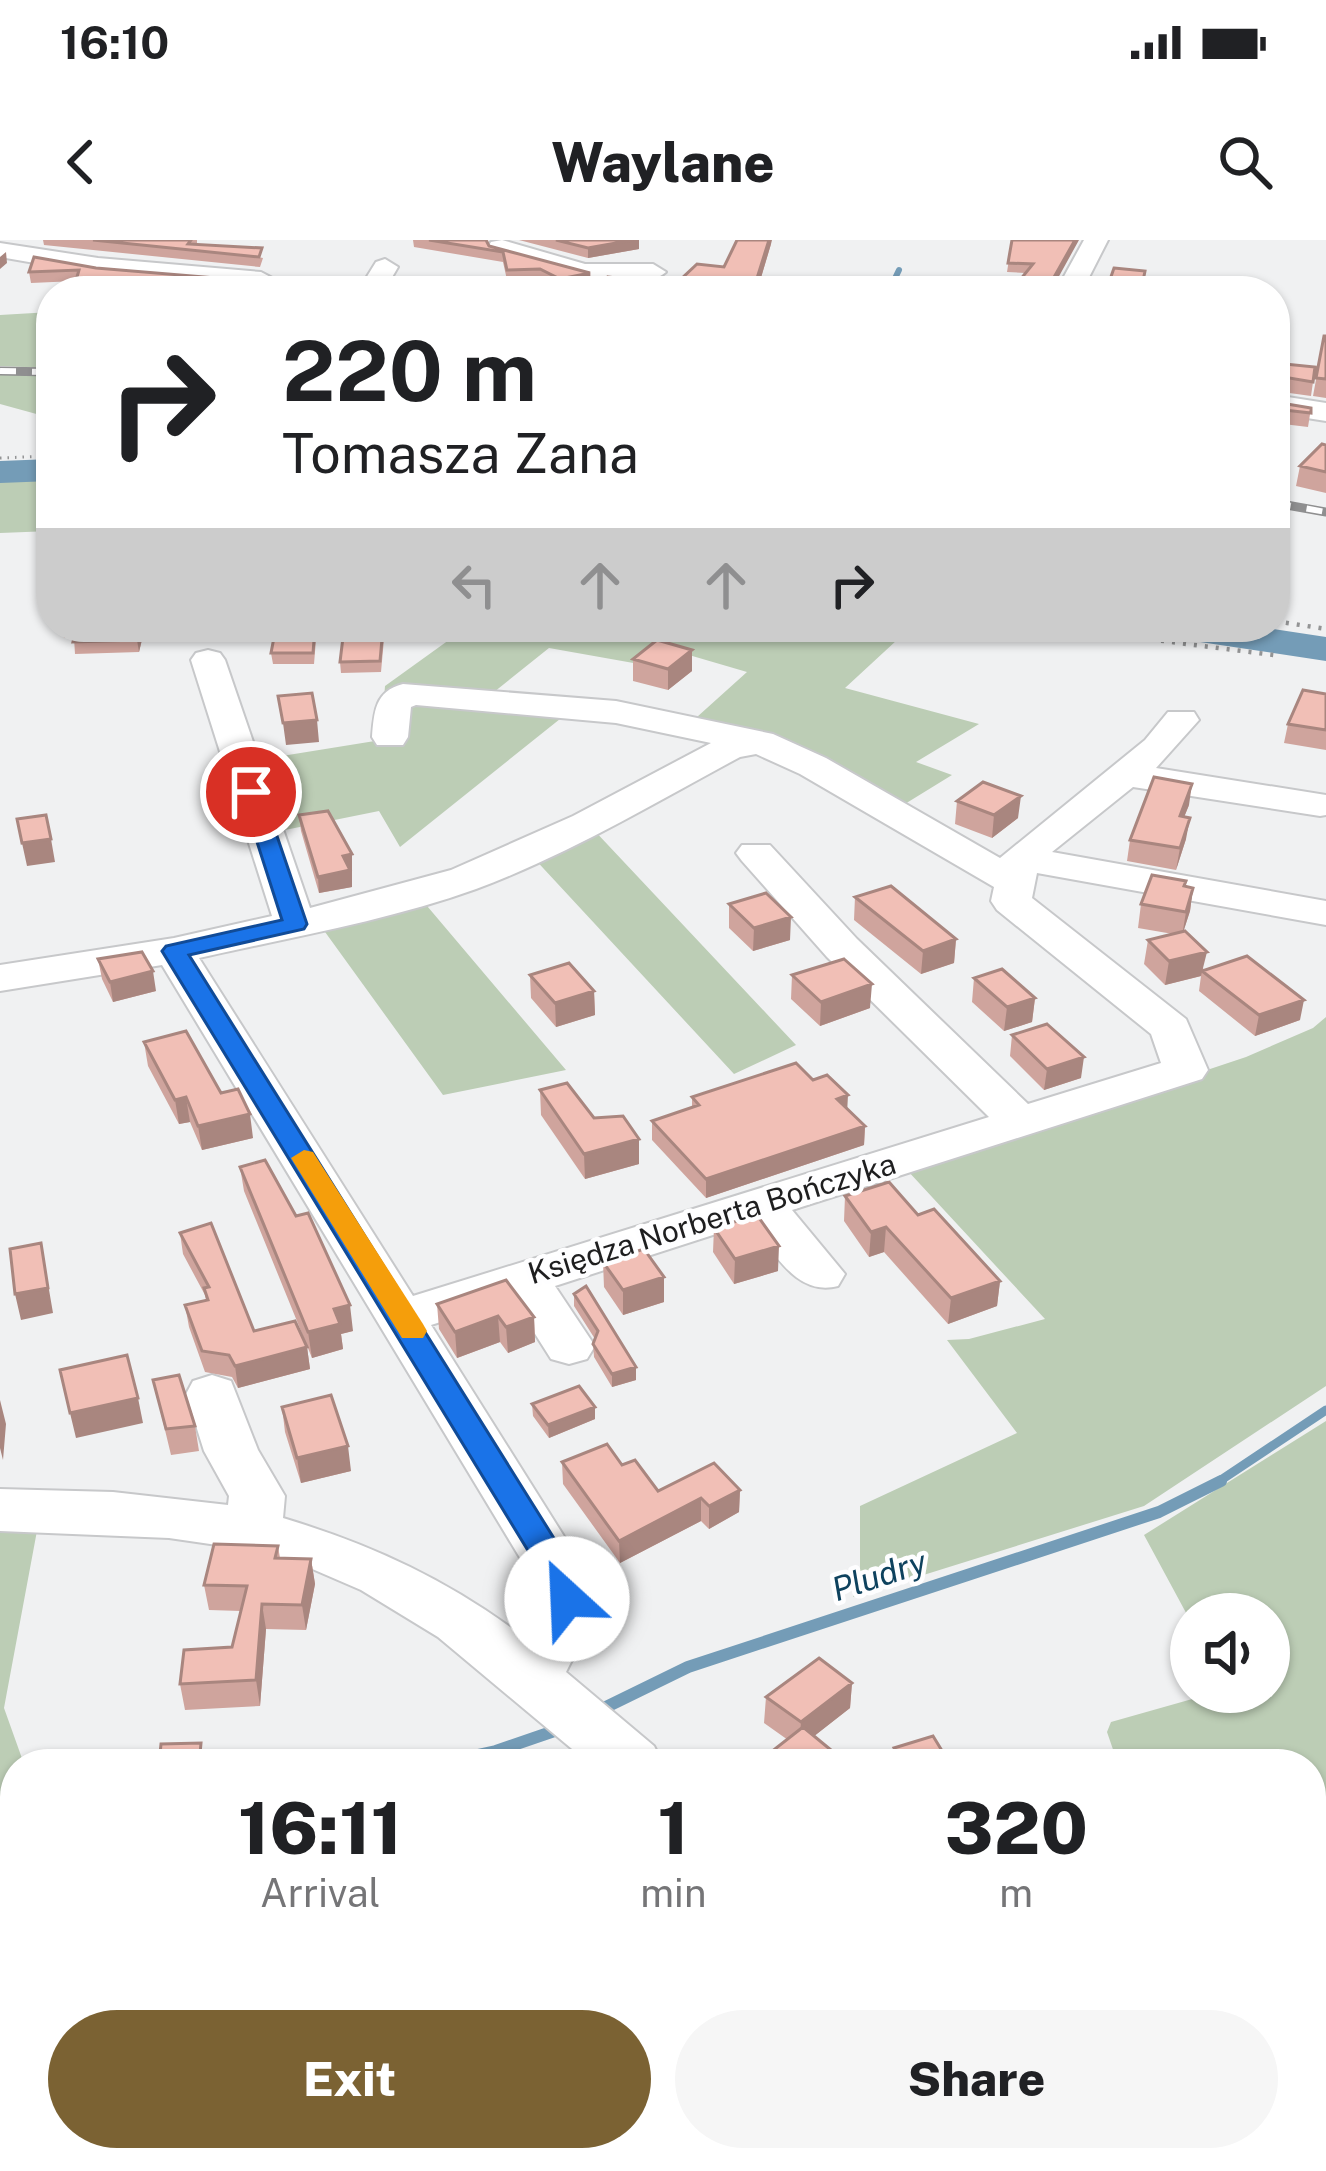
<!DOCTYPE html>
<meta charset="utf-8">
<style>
body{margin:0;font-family:"Public Sans",sans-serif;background:#f6f6f6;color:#202124;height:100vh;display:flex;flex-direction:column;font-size:45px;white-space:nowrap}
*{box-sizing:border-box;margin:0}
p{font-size:39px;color:#757577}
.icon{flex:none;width:66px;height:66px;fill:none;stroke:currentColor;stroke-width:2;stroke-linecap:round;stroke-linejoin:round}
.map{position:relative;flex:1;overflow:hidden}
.details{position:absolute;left:0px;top:1509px;width:1326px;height:423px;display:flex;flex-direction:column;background:#fff;border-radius:48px 48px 0 0;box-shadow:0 3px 9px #0004}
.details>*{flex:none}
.hud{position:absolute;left:36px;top:36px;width:1254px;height:366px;border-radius:48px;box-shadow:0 3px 9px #0004;background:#fff;color:#202124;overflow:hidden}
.tools{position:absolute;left:1170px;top:1353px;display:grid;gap:24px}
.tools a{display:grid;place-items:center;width:120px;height:120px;border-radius:50%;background:#fff;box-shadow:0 3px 9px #0004;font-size:60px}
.pin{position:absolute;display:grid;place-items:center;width:102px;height:102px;color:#fff;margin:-51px;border:6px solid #fff;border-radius:50%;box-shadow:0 3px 12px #0007}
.me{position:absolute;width:132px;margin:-66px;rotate:335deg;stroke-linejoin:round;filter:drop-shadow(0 0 9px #0008)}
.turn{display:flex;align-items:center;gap:42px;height:252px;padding:0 48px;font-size:54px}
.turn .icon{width:156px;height:156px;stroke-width:2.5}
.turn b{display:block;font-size:84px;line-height:102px}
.lanes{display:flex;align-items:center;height:114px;padding:0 48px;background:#0003;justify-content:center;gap:60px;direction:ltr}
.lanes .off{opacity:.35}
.eta{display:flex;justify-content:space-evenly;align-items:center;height:204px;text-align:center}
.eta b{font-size:72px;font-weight:800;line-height:84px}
.cta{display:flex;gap:24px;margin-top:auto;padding:24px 48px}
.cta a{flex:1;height:138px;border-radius:72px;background:#7b6233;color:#fff;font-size:48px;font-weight:800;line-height:138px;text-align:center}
.cta a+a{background:#f6f6f6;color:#202124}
.status{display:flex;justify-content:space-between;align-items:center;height:84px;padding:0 60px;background:#fff;direction:ltr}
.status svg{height:33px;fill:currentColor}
header{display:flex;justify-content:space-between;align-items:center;height:156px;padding:0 48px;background:#fff;font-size:54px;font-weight:800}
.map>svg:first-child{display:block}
.green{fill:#bccdb5}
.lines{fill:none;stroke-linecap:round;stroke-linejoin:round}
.stream-far2{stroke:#749cb7;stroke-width:6}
.stream-far1{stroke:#749cb7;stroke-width:9}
.stream{stroke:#749cb7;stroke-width:12}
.river{fill:#749cb7;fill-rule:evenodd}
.minor-casing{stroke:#c7c8ca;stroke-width:4}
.path-far1{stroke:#939495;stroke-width:3;stroke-dasharray:1.5 6;stroke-linecap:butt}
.path{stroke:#939495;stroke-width:4.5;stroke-dasharray:3 8;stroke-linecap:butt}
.minor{fill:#fff;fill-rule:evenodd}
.rail-casing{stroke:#8f8f90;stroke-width:9}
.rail{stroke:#fefeff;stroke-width:6;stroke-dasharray:16;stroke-linecap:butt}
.wall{fill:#cfa49d}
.shaded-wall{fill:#a9867f}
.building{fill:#f1bfb6;stroke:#a9867f;stroke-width:3}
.route{fill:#1a73e8;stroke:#114b97;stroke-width:3}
.slow{fill:#f59e0b}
.labels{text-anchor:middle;stroke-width:9;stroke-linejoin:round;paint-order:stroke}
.street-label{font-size:30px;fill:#1e1e1f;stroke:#fefeff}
.water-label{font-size:33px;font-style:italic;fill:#0e425e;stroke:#fefeff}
</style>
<div class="status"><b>16:10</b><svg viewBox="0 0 49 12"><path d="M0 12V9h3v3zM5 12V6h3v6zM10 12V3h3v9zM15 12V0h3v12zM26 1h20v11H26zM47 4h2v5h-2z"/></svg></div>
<header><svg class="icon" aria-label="back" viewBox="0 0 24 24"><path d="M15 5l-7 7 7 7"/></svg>Waylane<svg class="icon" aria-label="search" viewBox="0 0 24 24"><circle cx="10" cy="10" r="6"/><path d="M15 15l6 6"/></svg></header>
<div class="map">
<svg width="1326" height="1931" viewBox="0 0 1326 1931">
<rect width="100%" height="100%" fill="#f0f1f2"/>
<path class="green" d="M51,72V128L0,126V75Z
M0,134L51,135V178L0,164Z
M51,233V291L0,293V235Z
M467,387H1124L1129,388L1126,400L910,388L845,448L979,484L916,522L952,535L900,567L753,494L697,477L747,432L665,408L639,424L549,408L484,460L565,475L400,607L379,571L275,592L251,521L381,500L385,446Z
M592,588L796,805L734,834L531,615Z
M422,660L566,830L443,855L320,685Z
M1326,777V1146L1144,1266L853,1357L860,1341V1266L1017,1193L947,1100L969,1099L1045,1079L907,930L1246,817L1313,788Z
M1326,1181V1655H1311V1524H1118L1107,1492L1111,1482L1217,1452H1269V1374H1191V1382L1144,1295Z
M0,1280H39L4,1468L24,1524H15V1597L0,1600Z
M15,1632V1827L0,1830V1635Z"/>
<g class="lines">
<path class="stream-far2" d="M889,51L899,30"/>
<path class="stream-far1" d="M1215,1244L1326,1170"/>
<path class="stream" d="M600,1470L688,1427L1159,1272L1221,1241
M436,1524L496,1511L563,1488
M0,1615L15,1612"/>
<path class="river" d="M51,219V241L0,243V221Z
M1160,387H1261L1326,397V421L1180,399L1166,396Z"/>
<defs>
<path id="minor" d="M502,0L585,24H653L666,32C635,60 528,23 491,12L488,7L491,2Z
M1084,0H1108L1082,51H1056Z
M0,3L98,18L261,32L297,51L98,34L0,17Z
M385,19L398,27L384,51H358L376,22Z
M1275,155L1326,163V181L1275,173Z
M208,410L220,413L225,420L310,668L451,630L573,576L711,503L616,483L416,465L411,467L408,497L403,505H377L372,497C374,472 375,451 403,444L616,461L773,494L826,518L1000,618L1145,500L1168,472H1194L1199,480L1156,528L1326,555V575L1320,576L1133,547L1052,612L1326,661V685L1037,633L1032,658L1186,779L1208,830L1202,839L792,970L845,1034L838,1046C796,1057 775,1012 750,983L555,1046L595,1106L587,1119L569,1124L551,1119L513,1059L431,1085L594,1344L591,1382L566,1432L654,1506L663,1524H590L438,1397L361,1350L310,1328L224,1306L169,1298L0,1291V1249L113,1252L228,1265L229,1256L204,1211L186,1154L193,1141L212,1135L231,1141L258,1210L285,1256L283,1278C373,1305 450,1341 525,1398L536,1370L537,1346L162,725L0,751V725L174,698L272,676L191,420L196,413ZM756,514L800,534L994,647L991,661L997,670L1151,794L1161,823L1028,864L857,699L770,605H742L736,613L742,621L827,717L989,877L413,1056L199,718C291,697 387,681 476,649C568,615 654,563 740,517Z
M1311,1665H1326V1723H1311Z
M562,1917H656L649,1931H556Z"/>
</defs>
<use href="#minor" class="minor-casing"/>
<path class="path-far1" d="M0,218L51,216"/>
<path class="path" d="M1275,381L1326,389
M1052,387L1274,415"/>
<use href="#minor" class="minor"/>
<defs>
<path id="rail" d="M0,131L51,132
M1275,263L1326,272"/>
</defs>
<use href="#rail" class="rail-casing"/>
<use href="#rail" class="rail"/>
</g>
<path class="wall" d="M43,0H197V5L263,18L260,27L44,5Z
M413,0H488L489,6L590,33L591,43L560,50L540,39L507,40L503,22L414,7Z
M519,0H639V9L588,18Z
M1012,0L1060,46L1059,51H1011L1025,33L1007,32Z
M771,4L757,51H678V42L724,27Z
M96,28L253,41L254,51H73L76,41L31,43L29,32Z
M1324,96H1326V158L1313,156Z
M1275,123L1313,142L1311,156L1275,151Z
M1275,162L1311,168L1308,187L1275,183Z
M1326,205V253L1296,246L1300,226Z
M62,387H145L139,412L75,414L74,398H64Z
M317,387L314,424H273L271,413Z
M384,399L381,432L341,433L340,422Z
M633,419L692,431L668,450L633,441Z
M1326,454V510L1284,503L1288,484Z
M957,561L1018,578L992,598L955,584Z
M1189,565L1184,577L1186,599L1176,630L1127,621L1130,600Z
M299,575L352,614V647L319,653L301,591Z
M1185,646L1193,648L1190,671L1183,692L1204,730L1300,780L1255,796L1199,751L1201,736L1165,745L1144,724L1148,700L1173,694L1138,688L1141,664Z
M855,657L956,699L954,723L921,734L854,680Z
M729,664L790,700L753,711L729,688Z
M98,719L156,751L113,762L102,739Z
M530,735L594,751L595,775L556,787L531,758Z
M792,735L870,768L820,786L791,759Z
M974,738L1035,758L1032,782L1004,791L972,762Z
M1012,795L1081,838L1044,850L1010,816Z
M144,802L221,853L253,898L202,910L190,882L179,884L148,826Z
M813,840L865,886L864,905L706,958L652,900V881L692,868V857Z
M540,850L639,899V924L585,939L541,875Z
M240,927L353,1091L341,1094L343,1109L312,1118L244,951Z
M845,956L918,975L1000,1041L997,1066L948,1084L884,1012L869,1017L844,981Z
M714,988L778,1031L734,1044L713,1012Z
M180,993L254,1091L307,1107L310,1129L238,1148L232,1137L205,1132L189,1087L185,1065L206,1060L205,1055L183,1014Z
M603,1022L664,1062L623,1075L604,1047Z
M574,1054L636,1127V1140L612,1147L594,1117L593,1104L595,1099L574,1066Z
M437,1064L534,1077L535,1102L508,1113L500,1102L457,1118L439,1089Z
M153,1140L195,1186L199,1211L171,1215Z
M532,1164L595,1167V1179L549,1198L533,1176Z
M282,1167L351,1231L301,1243L285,1192Z
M562,1222L622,1225L658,1251L740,1250L739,1272L709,1289L701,1281L620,1323L563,1244Z
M278,1306L280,1318L311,1319L315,1344L306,1390L266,1389L260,1466L185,1470L180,1444L232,1407L241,1371L209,1370L204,1345Z
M852,1443L850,1468L814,1496L848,1524H761V1520L788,1500L764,1483L766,1457Z
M894,1508L946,1524H894Z
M1326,1711V1766L1317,1767L1311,1751V1720L1314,1712Z
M1325,1801L1326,1911L1311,1913V1841L1317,1840L1314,1832Z
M1267,1917H1292L1268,1921Z"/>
<path class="shaded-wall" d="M633,0H639V9L588,18V8Z
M769,0H772L771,4L757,51H753Z
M1075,0H1079L1052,49L1053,39Z
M6,12L7,23L0,29V17Z
M590,33L591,43L560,50V39Z
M140,387H145L139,412L137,400Z
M692,410V431L668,450V429Z
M317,480L319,502L286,505L283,483Z
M1192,544L1189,565L1176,597L1180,576Z
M1021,556L1018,578L992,598L994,575Z
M1190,578L1186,599L1176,630L1180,608Z
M51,599L55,622L27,626L22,603Z
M352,614V647L319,653L318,637L343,616Z
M1193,648L1190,671L1182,696L1186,672Z
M791,677L790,700L753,711L754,688Z
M956,699L954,723L921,734L923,711Z
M1207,712L1201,736L1165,745L1169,721Z
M153,731L156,751L113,762L110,742Z
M872,744L870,768L820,786L821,762Z
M594,751L595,775L556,787L555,763Z
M1035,758L1032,782L1004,791L1007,767Z
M1304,760L1300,780L1255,796L1259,775Z
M1084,817L1081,838L1044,850L1047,829Z
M848,855L847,874L837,859Z
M186,857L190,882L179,884L175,860Z
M250,874L253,898L202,910L198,886Z
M865,886L864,905L706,958V939Z
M639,899V924L585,939L584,914Z
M886,987L884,1012L869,1017L871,992Z
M41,1003L53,1073L21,1080L15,1054Z
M779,1006L778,1031L734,1044L735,1019Z
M664,1037V1062L623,1075V1050Z
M1000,1041L997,1066L948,1084L951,1058Z
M350,1065L353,1091L341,1094L343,1109L312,1118L308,1092L334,1069Z
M498,1076L500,1102L457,1118L455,1092Z
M534,1077L535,1102L508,1113L506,1087Z
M307,1107L310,1129L238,1148L235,1126Z
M636,1127V1140L612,1147V1134Z
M138,1158L143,1183L76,1198L70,1173Z
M0,1160L6,1184L3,1220L0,1208Z
M595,1167V1179L549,1198L548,1185Z
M348,1206L351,1231L301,1243L297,1218Z
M740,1250L739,1272L709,1289V1266Z
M701,1258V1281L620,1323L619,1301Z
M311,1319L315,1344L306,1390L302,1365Z
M262,1364L266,1389L260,1466L256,1440Z
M852,1443L850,1468L799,1508L801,1482Z"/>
<path class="building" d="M93,0H191L188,4L262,8L259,17Z
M429,0H486L489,6L590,33L560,39L540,29L507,30L503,12Z
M556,0H633L588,8Z
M737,0H769L753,51H704L678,42L697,24L724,27Z
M1012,0H1075L1053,39L1060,46L1057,51H1011L1033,24L1008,23Z
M34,17L96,28L253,41L250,51H73L79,30L29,32Z
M1114,28L1145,31L1141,51H1106Z
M608,37L641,41L646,51H604Z
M1324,96H1326V139L1316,138Z
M1275,123L1315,127L1313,142L1278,136L1275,139Z
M1275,162L1311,168V173L1275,169Z
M1322,204L1326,205V232L1300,226Z
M77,387H140L137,400L73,402Z
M276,387H315L313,413H271Z
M383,388L380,421L340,422L344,389Z
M657,400L692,410L668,429L633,419Z
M1303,450L1326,454V490L1288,484Z
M312,453L317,480L283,483L278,456Z
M1154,537L1192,544L1180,576L1190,578L1180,608L1130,600Z
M983,542L1021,556L994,575L957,561Z
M328,571L352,614L343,616L350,630L318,637L299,575Z
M46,575L51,599L22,603L17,579Z
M1152,635L1186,641L1184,646L1193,648L1186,672L1141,664Z
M891,646L956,699L923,711L855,657Z
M766,653L791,677L754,688L729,664Z
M1185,691L1207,712L1169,721L1148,700Z
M142,712L153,731L110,742L98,719Z
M1247,716L1304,760L1259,775L1202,731Z
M844,719L872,744L821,762L792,735Z
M569,723L594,751L555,763L530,735Z
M1002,729L1035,758L1007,767L974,738Z
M1047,784L1084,817L1047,829L1012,795Z
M186,791L221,853L238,849L250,874L198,886L186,857L175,860L144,802Z
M796,823L813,840L827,835L848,855L837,859L865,886L706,939L652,881L699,865L692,857Z
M567,843L594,878L623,876L639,899L584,914L540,850Z
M265,920L296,976L308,973L350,1065L334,1069L340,1084L308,1092L240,927Z
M889,942L918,975L934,969L1000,1041L951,1058L886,987L871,992L845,956Z
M757,975L779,1006L735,1019L714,988Z
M211,983L254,1091L295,1081L307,1107L235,1126L229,1115L202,1111L185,1065L208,1060L204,1048L209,1047L180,993Z
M41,1003L48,1048L15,1054L10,1009Z
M644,1009L664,1037L623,1050L603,1022Z
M506,1040L534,1077L506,1087L498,1076L455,1092L437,1064Z
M586,1046L636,1127L612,1134L593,1104L598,1091L574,1054Z
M127,1115L138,1158L70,1173L60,1130Z
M179,1135L195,1186L166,1189L153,1140Z
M579,1146L595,1167L548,1185L532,1164Z
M331,1155L348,1206L297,1218L282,1167Z
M607,1204L622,1225L635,1220L658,1251L714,1223L740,1250L709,1266L701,1258L619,1301L562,1222Z
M214,1304L278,1306L275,1318L311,1319L302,1365L262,1364L256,1440L180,1444L184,1410L232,1407L247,1346L204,1345Z
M819,1418L852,1443L801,1482L766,1457Z
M803,1487L848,1524H765L761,1520Z
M933,1496L947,1519L931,1524H903L894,1508Z
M201,1503L199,1524H159L161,1504Z
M1114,1520L1115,1524H1065L1064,1522Z
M1326,1711V1742H1325L1314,1712Z
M1326,1838V1882L1311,1884V1841Z
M148,1917H211L215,1931H152Z
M875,1918L880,1931H832Z"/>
<path class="route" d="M251,545L262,552L307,684L304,689L189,715L577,1335L584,1359L579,1368L567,1372L556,1368L549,1345L162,711L166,706L282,680L241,552Z"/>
<path class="slow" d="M304,910L313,912L423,1084L427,1091L423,1098H402L291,918Z"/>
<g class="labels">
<g class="street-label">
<text transform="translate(712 979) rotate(-17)" y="10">Księdza Norberta Bończyka</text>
</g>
<g class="water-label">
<text transform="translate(879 1335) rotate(-18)" y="12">Pludry</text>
</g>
</g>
</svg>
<div class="tools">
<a><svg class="icon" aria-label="sound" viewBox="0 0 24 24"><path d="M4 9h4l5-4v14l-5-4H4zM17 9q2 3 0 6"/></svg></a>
</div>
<div class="pin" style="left:251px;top:552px;background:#d93025"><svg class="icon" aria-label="arrive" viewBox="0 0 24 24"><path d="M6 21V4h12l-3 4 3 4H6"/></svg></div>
<svg class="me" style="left:567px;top:1359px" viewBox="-20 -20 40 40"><circle r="19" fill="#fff"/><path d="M0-13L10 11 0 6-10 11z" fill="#1a73e8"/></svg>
<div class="hud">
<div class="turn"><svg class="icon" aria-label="right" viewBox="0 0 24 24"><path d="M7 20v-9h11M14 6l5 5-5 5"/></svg><div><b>220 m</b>Tomasza Zana</div></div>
<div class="lanes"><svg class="icon off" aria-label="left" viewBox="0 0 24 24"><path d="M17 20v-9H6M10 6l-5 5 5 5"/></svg><svg class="icon off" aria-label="ahead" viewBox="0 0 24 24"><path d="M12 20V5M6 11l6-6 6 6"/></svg><svg class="icon off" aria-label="ahead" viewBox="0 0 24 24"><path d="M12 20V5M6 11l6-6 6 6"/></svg><svg class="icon" aria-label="right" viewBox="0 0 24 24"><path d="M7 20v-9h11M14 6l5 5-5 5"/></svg></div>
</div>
<section class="details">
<div class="eta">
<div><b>16:11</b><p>Arrival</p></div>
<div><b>1</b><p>min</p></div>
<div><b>320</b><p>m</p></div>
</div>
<div class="cta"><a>Exit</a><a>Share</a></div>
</section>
</div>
